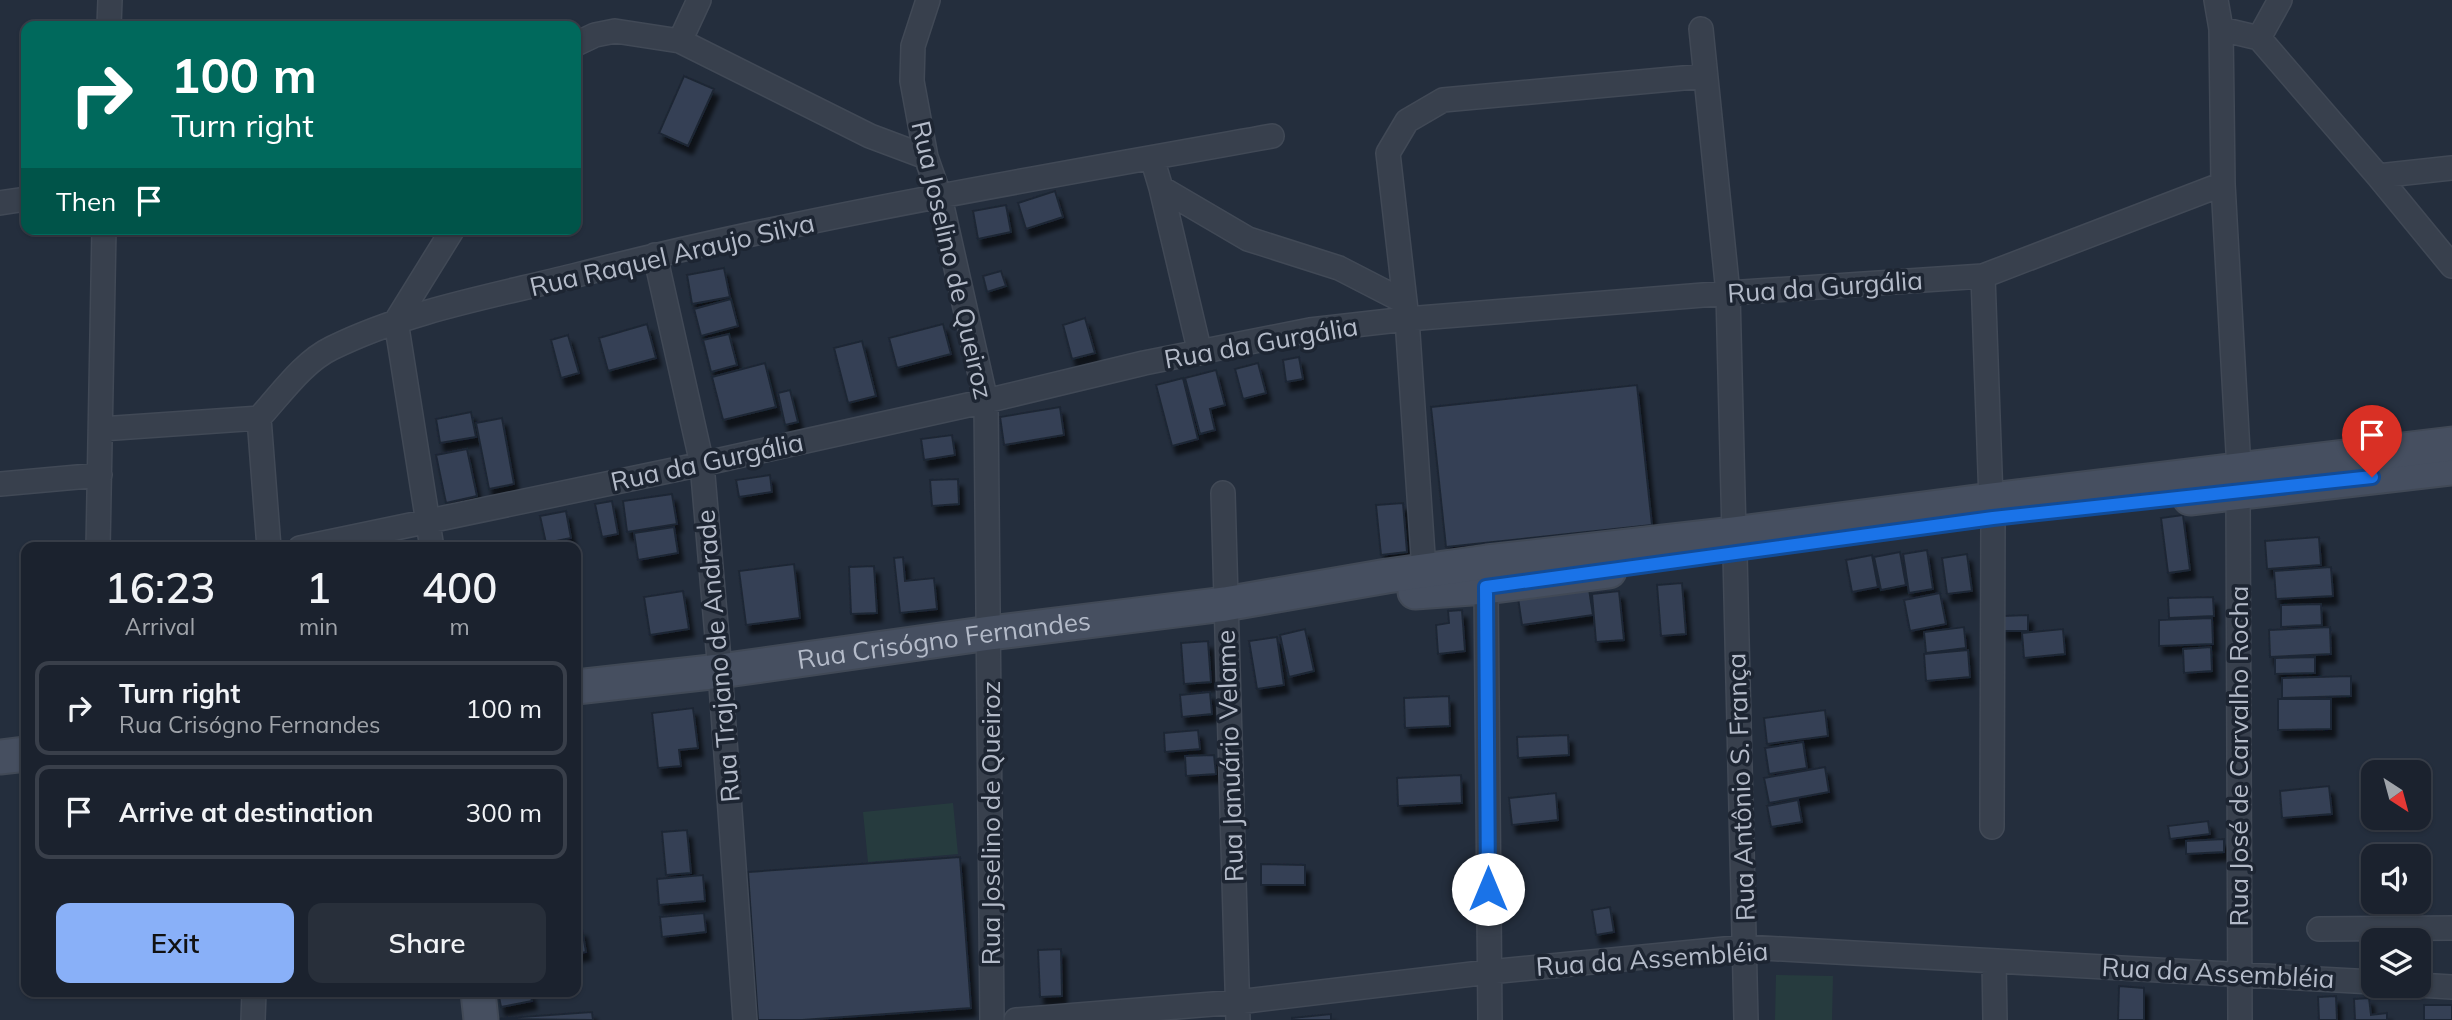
<!DOCTYPE html>
<meta charset="utf-8">
<style>
body{margin:0;font-family:Mulish,sans-serif;background:#282f3a;color:#f1f3f6;height:100vh;display:flex;flex-direction:column;font-size:26px;white-space:nowrap}
*{box-sizing:border-box;margin:0}
p{font-size:23px;color:#a0a4aa}
.icon{flex:none;width:38px;height:38px;fill:none;stroke:currentColor;stroke-width:2;stroke-linecap:round;stroke-linejoin:round}
.map{position:relative;flex:1;overflow:hidden}
.side{position:absolute;left:21px;top:542px;width:560px;height:455px;display:flex;flex-direction:column;background:#1b222e;border-radius:14px;box-shadow:0 2px 5px #0004,0 0 0 2px #393f4a}
.side>*{flex:none}
.hud{position:absolute;left:21px;top:21px;width:560px;height:214px;border-radius:14px;box-shadow:0 2px 5px #0004,0 0 0 2px #393f4a;background:#00695c;color:#fff;overflow:hidden}
.needle{width:46px;rotate:144deg}
.controls{position:absolute;left:2361px;top:760px;display:grid;gap:14px}
.controls a{display:grid;place-items:center;width:70px;height:70px;border-radius:14px;background:#1b222e;box-shadow:0 2px 5px #0004,0 0 0 2px #393f4a;font-size:35px}
.pin{position:absolute;display:grid;place-items:center;width:60px;height:60px;color:#fff;margin:-72px -30px;border-radius:50% 50% 50% 0;rotate:-45deg;box-shadow:0 0 7px #0007}
.pin .icon{rotate:45deg}
.me{position:absolute;width:77px;margin:-38px;rotate:0deg;stroke-linejoin:round;filter:drop-shadow(0 0 5px #0008)}
.turn{display:flex;align-items:center;gap:24px;height:147px;padding:0 35px;font-size:32px}
.turn .icon{width:91px;height:91px;stroke-width:2.5}
.turn b{display:block;font-size:49px;line-height:60px}
.then{display:flex;align-items:center;height:66px;padding:0 35px;background:#0003;gap:14px;font-size:26px}
.eta{display:flex;justify-content:space-evenly;align-items:center;height:119px;text-align:center}
.eta b{font-size:42px;font-weight:600;line-height:49px}
.primary-button{display:flex;gap:14px;margin-top:auto;padding:14px 35px}
.primary-button a{flex:1;height:80px;border-radius:14px;background:#89b0f8;color:#111;font-size:28px;font-weight:600;line-height:80px;text-align:center}
.primary-button a+a{background:#282f3a;color:#f1f3f6}
ul{padding:0;list-style:none}
li{display:flex;align-items:center;gap:21px;height:94px;margin:0 14px 10px;padding:0 21px;border:4px solid #393f4a;border-radius:14px}
li div{flex:1}
li b{display:block;font-size:26px}
li em{font-style:normal}
.map>svg:first-child{display:block}
.green{fill:#263b3e}
.building{fill:#364154;stroke:#1f2734;stroke-width:2;filter:url(#shadow)}
.lines{fill:none;stroke-linecap:round;stroke-linejoin:round}
.street-casing{stroke:#414956;stroke-width:26}
.secondary-casing{stroke:#414956;stroke-width:37}
.street{stroke:#38404d;stroke-width:23}
.secondary{stroke:#464f60;stroke-width:33}
.route-casing{stroke:#114b97;stroke-width:18}
.route{stroke:#1a73e8;stroke-width:12}
.labels{text-anchor:middle;stroke-width:7;stroke-linejoin:round;paint-order:stroke}
.street-label{font-size:26px;fill:#b4bbc9;stroke:#1d2532}
</style>
<div class="map">
<svg width="2452" height="1020" viewBox="0 0 2452 1020">
<defs>
<filter id="shadow"><feDropShadow dx="4.5" dy="8" stdDeviation="2" flood-color="#0009"/></filter>
</defs>
<rect width="100%" height="100%" fill="#242e3d"/>
<path class="green" d="M953,803L958,854L868,862L863,812Z
M1776,975L1833,976L1832,1020H1775Z"/>
<path class="building" d="M684,76L714,89L688,146L659,133Z
M1055,191L1063,217L1026,229L1018,203Z
M1006,205L1011,232L978,239L973,211Z
M724,268L730,297L692,304L687,275Z
M1001,271L1006,286L987,292L983,276Z
M731,299L738,326L701,336L694,309Z
M1085,318L1095,353L1072,359L1063,325Z
M647,324L656,358L608,371L599,338Z
M943,324L951,354L897,368L889,338Z
M729,334L737,365L711,372L703,340Z
M568,335L579,373L561,378L551,340Z
M862,341L876,396L848,403L834,348Z
M1299,357L1303,379L1286,382L1283,360Z
M765,363L776,407L723,420L712,377Z
M1258,363L1266,393L1243,399L1235,369Z
M1216,370L1225,405L1210,409L1215,430L1200,434L1185,378Z
M1183,378L1198,439L1172,446L1156,385Z
M1637,385L1652,525L1446,547L1431,407Z
M790,390L798,422L785,425L778,393Z
M1060,407L1064,435L1004,445L1000,417Z
M471,412L476,437L440,443L436,419Z
M502,418L514,484L489,489L476,423Z
M952,435L955,455L924,460L921,439Z
M467,449L477,496L446,503L436,455Z
M770,475L772,492L739,497L736,480Z
M958,479L959,504L932,506L930,480Z
M672,494L677,524L627,532L623,501Z
M612,501L618,534L602,537L595,504Z
M1403,503L1407,552L1381,555L1376,505Z
M566,511L571,538L546,543L540,516Z
M2183,515L2190,570L2168,573L2161,518Z
M674,527L678,553L638,560L634,533Z
M2319,537L2321,565L2267,569L2265,541Z
M1927,550L1933,589L1909,593L1903,554Z
M1900,552L1906,585L1881,590L1874,557Z
M1967,554L1972,591L1947,594L1942,558Z
M1872,555L1878,587L1852,592L1846,560Z
M903,557L905,581L934,578L937,609L900,613L894,558Z
M794,564L800,618L746,625L739,571Z
M874,566L877,613L851,614L849,567Z
M2331,567L2333,596L2276,599L2274,571Z
M1682,583L1686,634L1661,636L1657,585Z
M1589,589L1593,615L1522,625L1518,598Z
M683,591L689,629L650,635L644,597Z
M1619,591L1624,640L1596,642L1592,594Z
M1940,593L1946,624L1910,631L1904,600Z
M2213,597L2214,616L2169,618L2168,598Z
M2321,604L2322,625L2281,627V605Z
M1462,610L1465,651L1438,654L1436,625L1449,623L1448,611Z
M2028,615V631H2002V616Z
M2212,618L2213,644L2159,646V620Z
M1964,627L1966,648L1926,653L1924,632Z
M2330,627L2331,654L2270,657L2269,630Z
M1305,629L1314,671L1289,677L1280,635Z
M2063,629L2065,654L2024,658L2022,633Z
M1277,637L1284,685L1257,689L1249,641Z
M1208,641L1211,682L1184,684L1181,643Z
M2211,647L2212,671L2184,673L2183,649Z
M1968,650L1970,677L1926,681L1924,654Z
M2315,657V673L2275,674V658Z
M2351,676V696L2282,698V678Z
M1210,692L1212,714L1182,717L1180,695Z
M1449,696L1450,726L1405,728L1404,698Z
M2278,699H2331V729L2278,730Z
M693,708L698,748L679,750L681,766L658,768L652,713Z
M1825,710L1828,736L1767,744L1764,718Z
M1198,730L1200,749L1165,752L1164,733Z
M1568,735L1569,755L1518,758L1517,737Z
M1803,742L1807,768L1769,774L1765,748Z
M1214,755L1216,774L1186,776L1185,756Z
M1825,767L1829,792L1769,803L1764,778Z
M1461,775L1462,803L1398,806L1397,778Z
M2329,786L2332,814L2282,818L2280,791Z
M1556,793L1558,820L1512,825L1509,798Z
M1798,800L1802,822L1771,827L1767,806Z
M2208,821L2210,834L2170,839L2168,826Z
M687,830L691,873L666,875L662,832Z
M2224,839V852L2186,854V841Z
M960,857L971,1008L802,1020H758L748,872Z
M1261,864L1305,865V885H1261Z
M703,875L705,901L659,905L657,879Z
M1610,907L1614,932L1596,935L1592,910Z
M704,913L706,932L662,937L660,917Z
M582,929L586,952L576,954V930Z
M1061,949L1062,996L1040,997L1038,950Z
M2119,986L2144,988V1020H2118Z
M498,992H530L532,1001L501,1007Z
M2336,996L2337,1020H2319L2318,997Z
M2369,998L2371,1015L2387,1013V1020H2355L2354,999Z
M2424,1005H2452V1020H2424Z
M592,1012L593,1020L493,1019Z
M1331,1014V1020H1292V1018Z"/>
<g class="lines">
<defs>
<path id="street" d="M928,0L913,46L912,81L926,157L940,197L986,401L992,1020
M2216,0L2221,29L2223,184L2239,469
M109,26L110,0
M1701,29L1728,293L1734,534
M2221,29L2259,38L2378,176L2452,266
M2259,38L2280,0
M680,41L699,0
M576,44L595,35L615,31L680,41L870,136L926,157
M1152,158L1161,188L1248,239L1339,268L1405,302
M2378,176L2452,168
M1161,188L1200,353
M0,203L26,199
M655,255L702,464L720,671L745,1020
M1983,276L1991,500
M259,418L269,548
M101,429L259,418C281,394 303,362 332,348C407,311 493,296 573,276C803,217 1039,178 1272,136
M0,484L100,475
M1223,493L1238,1020
M2238,493L2240,1020
M98,548L104,229
M300,548L702,464L986,401L1144,363L1310,330L1407,319L1728,293L1983,276L2223,184
M432,548L396,321L453,229
M1735,555L1746,1020
M1424,570L1407,319L1388,153L1407,121L1443,100L1705,76
M1486,587L1490,1020
M1992,827L1993,518
M2319,929L2452,928
M1994,961L1995,1020
M2418,985L2452,987
M253,1020L254,992
M1016,1020L1238,1002L1489,972L1745,947L2373,982"/>
<g id="secondary">
<path d="M2190,498L2452,468"/>
<path d="M1415,592L1486,587L1609,571"/>
<path id="s1" d="M576,687L720,671L990,633L1225,604L1387,576L1487,562L1734,534L1991,500L2452,444"/>
<path d="M0,757L26,754"/>
<path d="M478,992L481,1020"/>
</g>
</defs>
<use href="#street" class="street-casing"/>
<use href="#secondary" class="secondary-casing"/>
<use href="#street" class="street"/>
<use href="#secondary" class="secondary"/>
</g>
<g class="lines">
<defs>
<path id="route" d="M1488,889L1486,587L1993,518L2372,477"/>
</defs>
<use href="#route" class="route-casing"/>
<use href="#route" class="route"/>
</g>
<g class="labels">
<g class="street-label">
<text transform="translate(672 255) rotate(-13)" y="9">Rua Raquel Araujo Silva</text>
<text transform="translate(952 260) rotate(77)" y="9">Rua Joselino de Queiroz</text>
<text transform="translate(1825 287) rotate(-4)" y="9">Rua da Gurgália</text>
<text transform="translate(1261 343) rotate(-10)" y="9">Rua da Gurgália</text>
<text transform="translate(707 462) rotate(-12)" y="9">Rua da Gurgália</text>
<text dy="9" stroke="none"><textPath href="#s1" startOffset="371">Rua Crisógno Fernandes</textPath></text>
<text transform="translate(718 656) rotate(-95)" y="9">Rua Trajano de Andrade</text>
<text transform="translate(1230 756) rotate(-92)" y="9">Rua Januário Velame</text>
<text transform="translate(2239 756) rotate(-90)" y="9">Rua José de Carvalho Rocha</text>
<text transform="translate(1741 787) rotate(-92)" y="9">Rua Antônio S. França</text>
<text transform="translate(991 823) rotate(-90)" y="9">Rua Joselino de Queiroz</text>
<text transform="translate(1652 959) rotate(-4)" y="9">Rua da Assembléia</text>
<text transform="translate(2218 973) rotate(3)" y="9">Rua da Assembléia</text>
</g>
</g>
</svg>
<div class="controls">
<a><svg class="needle" viewBox="-14 -14 28 28"><path d="M0-13l5 13h-10z" fill="#e53935"/><path d="M0 13l5-13h-10z" fill="#a0a4aa"/></svg></a>
<a><svg class="icon" aria-label="sound" viewBox="0 0 24 24"><path d="M4 9h4l5-4v14l-5-4H4zM17 9q2 3 0 6"/></svg></a>
<a><svg class="icon" aria-label="layers" viewBox="0 0 24 24"><path d="M12 4l9 5-9 5-9-5zM3 14l9 5 9-5"/></svg></a>
</div>
<div class="pin" style="left:2372px;top:477px;background:#d93025"><svg class="icon" aria-label="arrive" viewBox="0 0 24 24"><path d="M6 21V4h12l-3 4 3 4H6"/></svg></div>
<svg class="me" style="left:1488px;top:889px" viewBox="-20 -20 40 40"><circle r="19" fill="#fff"/><path d="M0-13L10 11 0 6-10 11z" fill="#1a73e8"/></svg>
<div class="hud">
<div class="turn"><svg class="icon" aria-label="right" viewBox="0 0 24 24"><path d="M7 20v-9h11M14 6l5 5-5 5"/></svg><div><b>100 m</b>Turn right</div></div>
<div class="then">Then<svg class="icon" aria-label="arrive" viewBox="0 0 24 24"><path d="M6 21V4h12l-3 4 3 4H6"/></svg></div>
</div>
<section class="side">
<div class="eta">
<div><b>16:23</b><p>Arrival</p></div>
<div><b>1</b><p>min</p></div>
<div><b>400</b><p>m</p></div>
</div>
<ul>
<li><svg class="icon" aria-label="right" viewBox="0 0 24 24"><path d="M7 20v-9h11M14 6l5 5-5 5"/></svg><div><b>Turn right</b><p>Rua Crisógno Fernandes</p></div><em>100 m</em></li>
<li><svg class="icon" aria-label="arrive" viewBox="0 0 24 24"><path d="M6 21V4h12l-3 4 3 4H6"/></svg><div><b>Arrive at destination</b></div><em>300 m</em></li>
</ul>
<div class="primary-button"><a>Exit</a><a>Share</a></div>
</section>
</div>
